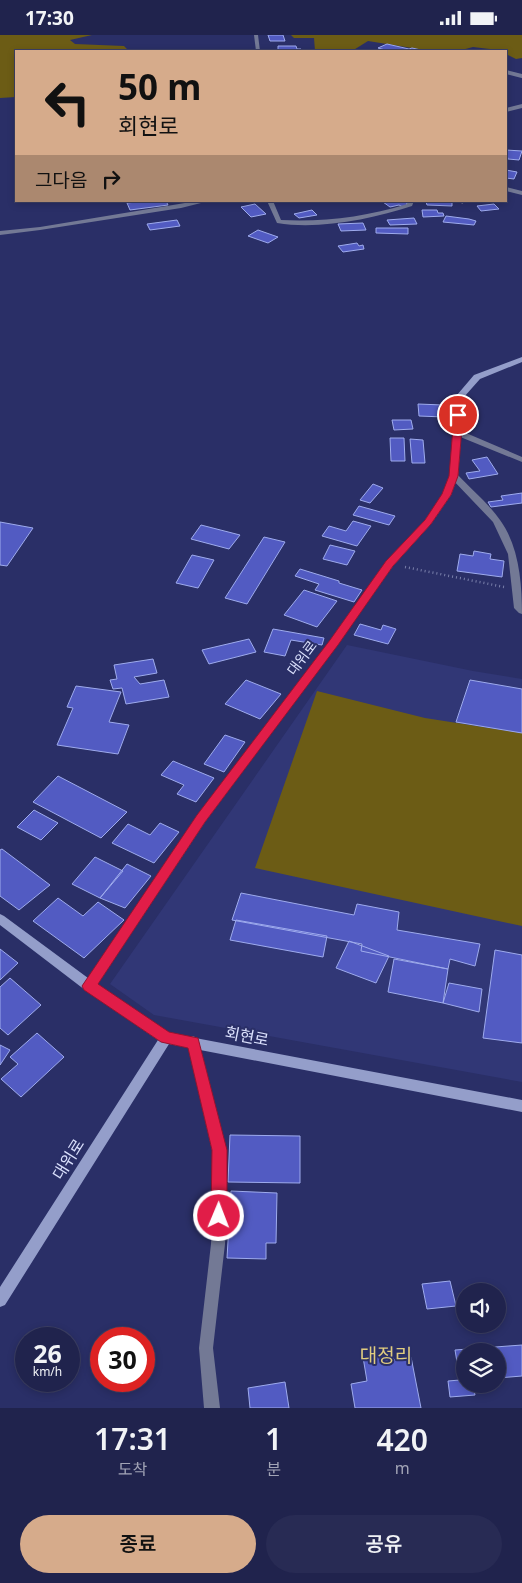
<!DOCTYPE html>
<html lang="ko">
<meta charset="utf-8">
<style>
body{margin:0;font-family:"Noto Sans","Noto Sans KR",sans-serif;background:#282b54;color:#f1f3f6;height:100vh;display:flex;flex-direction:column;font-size:19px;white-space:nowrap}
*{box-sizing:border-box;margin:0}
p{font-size:16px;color:#a2a4b6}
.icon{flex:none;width:28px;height:28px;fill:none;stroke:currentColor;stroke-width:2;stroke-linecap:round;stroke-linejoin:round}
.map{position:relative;height:1373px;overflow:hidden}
.side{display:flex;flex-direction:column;background:#20234d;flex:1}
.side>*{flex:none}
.hud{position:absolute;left:15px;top:15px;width:492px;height:152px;border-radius:0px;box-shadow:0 2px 8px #0003,0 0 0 1px #3d4065;background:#d6ab8b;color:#111;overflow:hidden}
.controls{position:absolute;left:456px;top:1248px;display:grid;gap:10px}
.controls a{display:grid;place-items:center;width:50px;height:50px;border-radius:50%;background:#20234d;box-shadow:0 2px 8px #0003,0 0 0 1px #3d4065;font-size:25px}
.speed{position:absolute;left:15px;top:1292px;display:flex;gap:10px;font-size:25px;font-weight:700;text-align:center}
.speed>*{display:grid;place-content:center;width:65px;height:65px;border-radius:50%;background:#20234d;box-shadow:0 2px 8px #0003,0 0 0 1px #3d4065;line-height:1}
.speed small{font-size:12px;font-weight:400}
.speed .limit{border:8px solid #d22;background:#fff;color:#111}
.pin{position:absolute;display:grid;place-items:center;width:42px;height:42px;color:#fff;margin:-21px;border:2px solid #fff;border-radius:50%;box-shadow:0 1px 5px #0007}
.me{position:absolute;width:55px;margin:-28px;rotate:1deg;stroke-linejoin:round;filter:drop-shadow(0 0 4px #0008)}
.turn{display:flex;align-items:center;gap:18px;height:105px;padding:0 20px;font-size:22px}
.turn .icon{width:65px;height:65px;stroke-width:2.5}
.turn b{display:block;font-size:35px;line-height:42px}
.then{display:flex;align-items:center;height:48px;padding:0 20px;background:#0003;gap:10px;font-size:19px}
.eta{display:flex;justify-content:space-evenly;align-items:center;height:85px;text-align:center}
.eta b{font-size:30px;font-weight:600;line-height:35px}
.primary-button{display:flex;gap:10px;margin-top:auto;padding:10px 20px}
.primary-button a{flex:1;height:58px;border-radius:30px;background:#d6ab8b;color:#111;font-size:20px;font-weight:600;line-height:58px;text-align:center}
.primary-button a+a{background:#282b54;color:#f1f3f6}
.status{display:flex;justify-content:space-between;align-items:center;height:35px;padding:0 25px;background:#20234d;direction:ltr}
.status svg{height:14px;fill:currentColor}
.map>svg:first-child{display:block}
.built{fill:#313776}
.green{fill:#6c5c15}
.building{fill:#525bc2;stroke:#9eabed}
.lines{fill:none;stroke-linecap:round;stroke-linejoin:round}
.path{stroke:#797faa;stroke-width:2.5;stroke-dasharray:1 3;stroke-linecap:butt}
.lane{stroke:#737995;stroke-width:4}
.street{fill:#737995;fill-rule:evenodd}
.secondary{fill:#949eca;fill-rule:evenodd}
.route{fill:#e11d48;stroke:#92132f}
.labels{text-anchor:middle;stroke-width:4;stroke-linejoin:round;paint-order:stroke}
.street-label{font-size:14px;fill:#dbe1fd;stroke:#2a2f67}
.near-street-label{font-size:16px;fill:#dbe1fd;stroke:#2a2f67}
.near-quarter-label{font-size:19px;fill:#e0cc7f;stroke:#2a2f67}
</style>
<div class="status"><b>17:30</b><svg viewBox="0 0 49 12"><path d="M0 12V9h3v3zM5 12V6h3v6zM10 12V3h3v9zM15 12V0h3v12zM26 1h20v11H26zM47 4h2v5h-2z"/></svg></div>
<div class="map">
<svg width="522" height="1373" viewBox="0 0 522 1373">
<rect width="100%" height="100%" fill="#2a2f67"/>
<path class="built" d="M347,610L473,636L522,644V1047L154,980L110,949Z"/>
<path class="green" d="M0,0H92L70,5L75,9L124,11L127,14L123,16H16V62L0,63Z
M291,0H522V23L516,24L506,19V16L473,12L458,16H431L368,6L352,16H315L314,3H294Z
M317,656L425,683L522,698V891L255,833Z"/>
<path class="building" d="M268,0H283L285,6H270Z
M387,9L409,14L412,13L421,15L389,16L378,13Z
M278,11H296L297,14H301V16H278Z
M506,115L522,116L519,125L508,124Z
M506,135L517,137L514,144L506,143Z
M147,166H166L168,170L130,175L127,168Z
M408,166L410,168L406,169L408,171L403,172L399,170L390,172L383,167H377Z
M426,167H452V171L427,170Z
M255,169L266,179L251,182L241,172Z
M494,169L499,174L481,176L477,171Z
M312,175L317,180L299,183L294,179Z
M422,175H437L438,178H443L444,181L423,182Z
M446,181L469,184L476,186L474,190L443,187Z
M414,183L417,189L390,190L387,185Z
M177,185L180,191L150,195L147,189Z
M363,188L366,195L341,196L338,189Z
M376,193H408V199L376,198Z
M258,195L278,202L268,208L248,201Z
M357,208L359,211L363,210L364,214L343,217L338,211Z
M418,369L443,370L444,382L419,381Z
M392,385H411L413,394L394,395Z
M390,403H404L405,426H391Z
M410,404L423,405L425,428H412Z
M487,422L498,439L469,444L466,438L480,436L472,425Z
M373,449L383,453L370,468L360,465Z
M522,458V468L491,472L488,467L503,465L501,461Z
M359,471L395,481L389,490L353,480Z
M353,486L371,491L357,511L322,501L329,491L346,496Z
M0,487L33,493L7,531L0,530Z
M201,490L240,500L229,514L191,504Z
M264,502L285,507L247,569L225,563Z
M330,510L355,516L347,530L323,524Z
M474,516L491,519L490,524L504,526L502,542L457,536L460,519L473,521Z
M192,520L214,525L198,553L176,548Z
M300,534L339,546V548L362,555L354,567L315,555L319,549L295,541Z
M304,555L337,566L317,592L284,580Z
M360,589L381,595L383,590L396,594L388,609L354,600Z
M273,594L324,603L322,610L291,605L285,621L264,617Z
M249,604L256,617L209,629L202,615Z
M153,624L157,638L134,642L140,649L164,645L169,662L126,669L122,653L113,654L110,645L117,644L114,630Z
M246,645L281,659L260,684L225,669Z
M470,645L522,654V698L456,687Z
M76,651L121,657L109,687L129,690L118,719L57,710L73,673L67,672Z
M225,700L245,707L224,737L204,729Z
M173,726L214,743L196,767L177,759L184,750L161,740Z
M58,741L127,777L101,803L33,767Z
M34,775L58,788L41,805L17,792Z
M160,788L179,797L154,828L112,808L128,789L150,800Z
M2,814L50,850L19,875L0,861V815Z
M95,822L123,836L100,863L72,849Z
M127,829L151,841L125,873L100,863Z
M241,858L354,880L357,869L399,877L397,895L480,909L475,931L450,924L448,934L361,916L362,909L232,885Z
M58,863L83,881L98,867L124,885L84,923L33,886Z
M236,885L327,901L323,922L230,905Z
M349,906L389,921L376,948L336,933Z
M0,914L18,928L0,945Z
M495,915L522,920V1008L483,1003Z
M394,924L448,934L443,968L388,957Z
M10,943L41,970L8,1000L0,993V952Z
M449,948L482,954L479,977L443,968Z
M37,998L64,1022L21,1062L1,1044L18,1029L10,1022Z
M0,1010L10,1015L0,1030Z
M230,1100L300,1101V1148L228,1147Z
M231,1156L277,1158L276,1208H266V1224L227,1223Z
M450,1246L456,1271L427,1274L422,1249Z
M522,1310V1341L498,1343V1316H465V1349H473L475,1360L450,1362L448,1346L460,1345L455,1315Z
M392,1318L394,1325L411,1322L421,1373H355L351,1349L367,1346L363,1322Z
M285,1347L289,1373H250L248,1353Z"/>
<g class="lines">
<path class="path" d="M405,532L504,552"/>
<path class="lane" d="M506,37L522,41"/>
<path class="street" d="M254,0H258L260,16H256Z
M522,69V73L506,77V73Z
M506,152L522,156V160L506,156Z
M197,166H209L181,173L40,195L0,200V196L40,192Z
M267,166H273L281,185C324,187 366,182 407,169L408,166H414L412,171C372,184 319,195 277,188Z
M460,166H466L462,169Z
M453,395H459L522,422V427L453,399Z
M451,439H457C470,453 489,469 500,485C519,511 522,548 522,579L519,578L514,573L508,519L493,487L451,443Z
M193,1001L197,1003L199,1007L226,1115L227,1167L225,1209L213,1313L220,1373H204L199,1313L211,1209L213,1167L212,1115L187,1007L189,1003Z"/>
<path class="secondary" d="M522,322V327L480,344L464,362L458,441L451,460L431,489L393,531L337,610L205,787L97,950L169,998L522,1065V1077L169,1009L5,1270L0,1272V1252L158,1005L85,955L0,890V879L4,881L88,943L197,781L331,606L387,527L425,485L443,460L450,441L457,360L474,340Z"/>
</g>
<path class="route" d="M458,377L463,380L458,441L451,460L431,489L393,531L338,610L205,787L98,949L169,997L198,1003L227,1115V1181L225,1187L219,1189L214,1187L211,1181L212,1115L188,1013L161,1007L84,955L82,951L197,780L330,605L386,526L425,485L442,459L449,441L454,380Z"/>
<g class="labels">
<g class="street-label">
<text transform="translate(302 623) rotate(-53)" y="5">대위로</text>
</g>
<g class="near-street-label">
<text transform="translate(247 1001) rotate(11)" y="6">회현로</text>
<text transform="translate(68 1124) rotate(-58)" y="6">대위로</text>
</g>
<g class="near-quarter-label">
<text x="386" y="1327">대정리</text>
</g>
</g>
</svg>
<div class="controls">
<a><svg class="icon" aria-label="sound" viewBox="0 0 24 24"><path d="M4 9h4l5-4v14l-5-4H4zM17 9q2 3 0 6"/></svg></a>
<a><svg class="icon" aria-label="layers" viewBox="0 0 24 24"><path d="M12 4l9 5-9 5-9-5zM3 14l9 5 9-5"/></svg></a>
</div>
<div class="speed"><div>26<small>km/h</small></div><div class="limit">30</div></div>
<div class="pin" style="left:458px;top:380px;background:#d93025"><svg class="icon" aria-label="arrive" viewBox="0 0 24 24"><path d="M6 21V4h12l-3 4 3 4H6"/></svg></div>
<svg class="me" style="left:219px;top:1181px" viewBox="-20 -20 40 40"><circle r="17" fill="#e11d48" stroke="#fff" stroke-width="3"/><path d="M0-11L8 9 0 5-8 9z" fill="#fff"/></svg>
<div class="hud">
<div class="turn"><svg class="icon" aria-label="left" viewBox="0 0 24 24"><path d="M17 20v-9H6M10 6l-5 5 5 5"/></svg><div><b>50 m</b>회현로</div></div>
<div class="then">그다음<svg class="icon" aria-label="right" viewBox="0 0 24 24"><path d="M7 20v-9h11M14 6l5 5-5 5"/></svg></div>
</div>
</div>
<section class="side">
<div class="eta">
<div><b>17:31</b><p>도착</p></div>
<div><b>1</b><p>분</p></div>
<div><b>420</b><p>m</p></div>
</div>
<div class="primary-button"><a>종료</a><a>공유</a></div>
</section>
